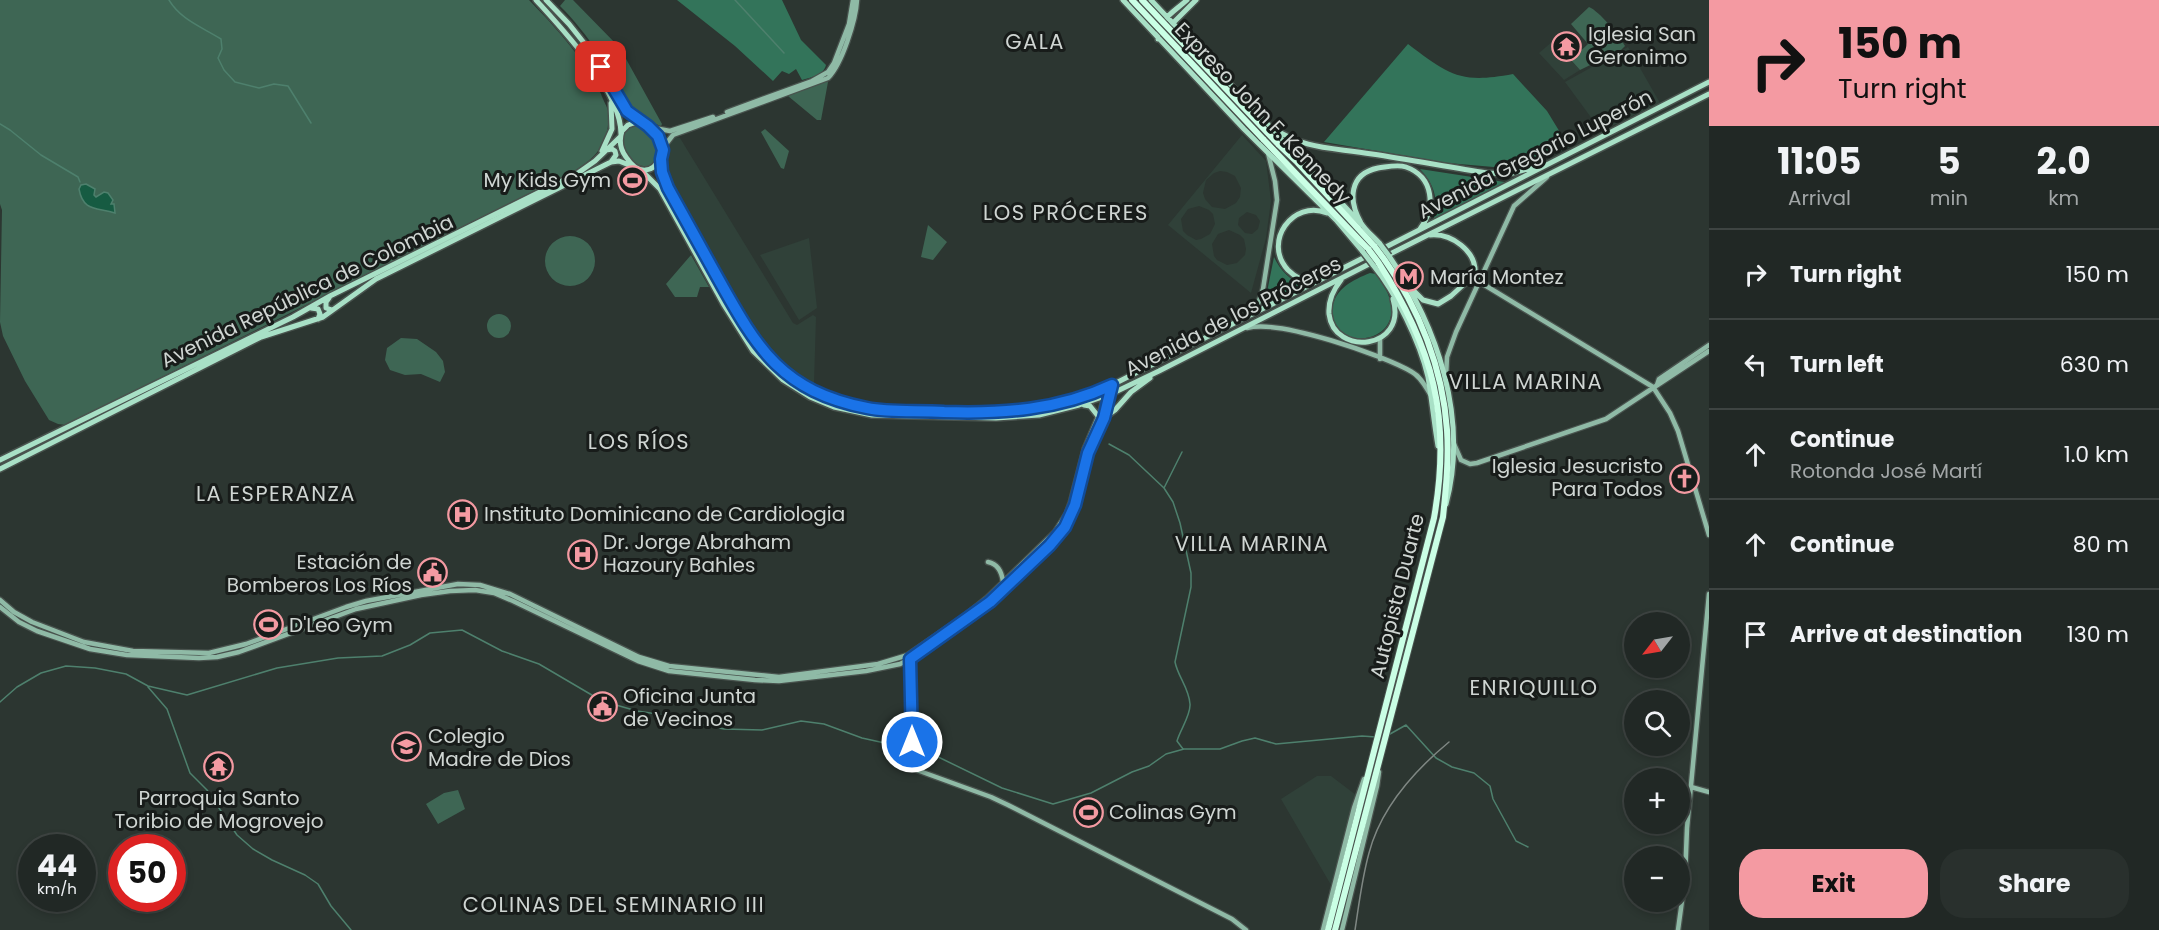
<!DOCTYPE html>
<meta charset="utf-8">
<style>
body{margin:0;font-family:Poppins,sans-serif;background:#29302d;color:#f1f3f6;height:100vh;display:flex;flex-direction:column;font-size:22px;white-space:nowrap}
*{box-sizing:border-box;margin:0}
p{font-size:20px;color:#a2a6a7}
.icon{flex:none;width:33px;height:33px;fill:none;stroke:currentColor;stroke-width:2;stroke-linecap:round;stroke-linejoin:round}
.map{position:relative;flex:1;overflow:hidden}
.side{display:flex;flex-direction:column;background:#212825;width:450px}
.side>*{flex:none}
.guide{background:#f49aa2;color:#111;overflow:hidden}
.needle{width:39px;rotate:239deg}
.buttons{position:absolute;left:1624px;top:612px;display:grid;gap:12px}
.buttons a{display:grid;place-items:center;width:66px;height:66px;border-radius:50%;background:#212825;box-shadow:0 3px 9px #0003,0 0 0 2px #3e4442;font-size:30px}
.speed{position:absolute;left:18px;top:834px;display:flex;gap:12px;font-size:30px;font-weight:700;text-align:center}
.speed>*{display:grid;place-content:center;width:78px;height:78px;border-radius:50%;background:#212825;box-shadow:0 3px 9px #0003,0 0 0 2px #3e4442;line-height:1}
.speed small{font-size:15px;font-weight:400}
.speed .limit{border:9px solid #d22;background:#fff;color:#111}
.pin{position:absolute;display:grid;place-items:center;width:51px;height:51px;color:#fff;margin:-26px;border-radius:12px;box-shadow:0 3px 9px #0006}
.me{position:absolute;width:66px;margin:-33px;rotate:0deg;stroke-linejoin:round;filter:drop-shadow(0 0 4px #0008)}
.turn{display:flex;align-items:center;gap:21px;height:126px;padding:0 30px;font-size:27px}
.turn .icon{width:78px;height:78px;stroke-width:2.5}
.turn b{display:block;font-size:42px;line-height:51px}
.eta{display:flex;justify-content:space-evenly;align-items:center;height:102px;text-align:center}
.eta b{font-size:36px;font-weight:700;line-height:42px}
.cta{display:flex;gap:12px;margin-top:auto;padding:12px 30px}
.cta a{flex:1;height:69px;border-radius:24px;background:#f49aa2;color:#111;font-size:24px;font-weight:700;line-height:69px;text-align:center}
.cta a+a{background:#29302d;color:#f1f3f6}
ul{padding:0;list-style:none}
li{display:flex;align-items:center;gap:18px;height:90px;padding:0 30px;border-top:2px solid #3e4442}
li div{flex:1}
li b{display:block;font-size:22px}
li em{font-style:normal}
main{display:flex;flex:1;min-height:0}
.map>svg:first-child{display:block}
.built{fill:#304139;fill-rule:evenodd}
.green{fill:#3e6654}
.forest{fill:#33745a}
.water{fill:#165b42;stroke:#4e806d;stroke-width:1.5}
.lines{fill:none;stroke-linecap:round;stroke-linejoin:round}
.stream{stroke:#4e806d;stroke-width:1.5}
.secondary-casing{stroke:#49534e;stroke-width:7}
.primary-casing{stroke:#49534e;stroke-width:8}
.highway-casing{stroke:#49534e;stroke-width:8}
.secondary{stroke:#8fbaa6;stroke-width:4.5}
.primary{stroke:#a8e0c6;stroke-width:5}
.highway{stroke:#caffe5;stroke-width:6}
.rail{stroke:#7f8783;stroke-width:1.5}
.primary-bridge-casing{stroke:#49534e;stroke-width:8;stroke-linecap:butt}
.highway-bridge-casing{stroke:#49534e;stroke-width:8;stroke-linecap:butt}
.primary-bridge{stroke:#a8e0c6;stroke-width:5}
.highway-bridge{stroke:#caffe5;stroke-width:6}
.route-casing{stroke:#114b97;stroke-width:15}
.route{stroke:#1a73e8;stroke-width:10}
.labels{text-anchor:middle;stroke-width:6;stroke-linejoin:round;paint-order:stroke}
.poi-label{font-size:20px;fill:#cfd5d2;stroke:#181c1a;text-anchor:start}
.street-label{font-size:20px;fill:#cfd5d2;stroke:#181c1a}
.neighbourhood-label{font-size:21px;letter-spacing:1.5px;fill:#cfd5d2;stroke:#181c1a}
</style>
<main>
<div class="map">
<svg width="1709" height="930" viewBox="0 0 1709 930">
<rect width="100%" height="100%" fill="#2c3631"/>
<path class="built" d="M1553,41L1580,70L1564,80L1539,53Z
M1628,47L1660,103L1601,131L1565,82Z
M1242,135L1266,161L1271,201L1266,238L1251,293L1168,225ZM1220,171L1227,172L1235,176L1241,188L1240,197L1236,203L1225,209L1212,207L1205,199L1203,193L1206,180L1214,173ZM1199,206L1209,210L1213,214L1215,224L1210,234L1201,239L1196,240L1187,235L1183,231L1181,219L1188,209ZM1247,212L1256,215L1260,221L1258,229L1252,234L1245,233L1238,225L1239,218ZM1229,230L1240,235L1244,239L1246,249L1245,255L1237,263L1227,265L1217,260L1214,256L1212,244L1218,234Z
M676,137L680,138L793,323L797,325L813,315L816,317L814,383L811,384L788,369L764,345L670,182L666,173V156L670,141Z
M809,238L817,308L799,320L760,255Z
M1317,776H1331L1356,795L1331,885L1281,799Z"/>
<path class="green" d="M0,0H529C557,29 584,58 601,94C603,100 607,106 608,111C611,140 597,158 574,171L66,425L58,424L49,420L25,381L3,336L0,322L2,210L0,204Z
M565,0H573L620,48L662,124L661,126C627,116 616,80 598,53C587,36 574,20 560,6Z
M1589,7C1599,11 1619,35 1625,46L1621,50L1580,70L1571,60L1588,44L1571,24Z
M825,80L828,82L821,120H817L788,96L790,92Z
M640,124C654,131 661,140 659,157L650,167L636,165C620,152 614,129 640,124Z
M765,129L789,151L784,169L781,168L761,132Z
M928,225L947,242L933,260L921,257Z
M545 261a25 25 0 1 1 50 0a25 25 0 1 1-50 0Z
M691,255L709,287H700L697,297H675L666,284Z
M487 326a12 12 0 1 1 24 0a12 12 0 1 1-24 0Z
M401,338L417,339L436,352L443,361L445,372L440,382L421,374L405,375L390,370L385,360L387,348Z
M458,790L465,809L438,824L426,804L444,793Z"/>
<path class="forest" d="M677,0H782L801,40L826,65C823,76 811,77 802,80L796,69L789,74L782,71L773,81L735,46Z
M1408,44C1449,75 1460,84 1513,74L1547,111L1569,147L1529,164L1505,168L1448,163L1324,142Z
M1420,169L1511,183L1433,222C1439,200 1435,185 1420,169Z
M1274,257C1280,270 1291,282 1305,285L1264,307Z
M1370,273L1376,274C1430,344 1325,359 1332,309C1335,288 1353,280 1370,273Z"/>
<path class="water" d="M86,184L95,189L94,195L96,197L104,192L108,193L113,200L111,204H114L115,213C97,207 83,212 79,189L81,185Z"/>
<g class="lines">
<path class="stream" d="M169,0C181,20 202,27 221,39L222,49L218,58L224,70L235,82L259,88L274,84L288,86L311,123
M735,0L784,53
M0,124L10,130L41,155L78,177L80,182
M1109,444L1129,455L1164,488L1173,502L1180,523L1191,573V587L1175,662C1178,677 1189,688 1190,704C1191,715 1180,730 1177,741L1183,749
M1164,488L1182,452
M148,687L167,709L190,773L207,790L237,835L253,849L272,860L305,875L318,884L331,906L351,930
M0,702L17,687L41,673L66,666L95,668L126,674L148,686L187,695L277,668L338,658L382,656L410,645L430,633L462,630L502,651L539,664L602,701L637,711L664,715L688,722L724,729L762,730L801,721L824,724L862,738L930,753L1002,788L1053,804L1091,793L1132,772L1149,766L1166,754L1184,749H1220L1242,741L1255,738L1276,744L1362,736L1376,737
M1390,734L1406,725L1436,758L1452,767L1474,773L1490,786L1493,799L1516,841L1528,847"/>
<defs>
<path id="secondary" d="M727,112L812,81L828,72L834,63L849,24L853,0
M649,127L670,131L713,117
M663,152L666,144L673,135L828,78C842,64 856,20 857,0
M1473,278L1653,387L1670,413L1678,431L1709,535
M1252,314L1258,304L1263,289L1277,200L1275,181L1268,153
M1247,328C1279,319 1383,355 1412,372C1421,377 1425,386 1430,394
M1380,338V359
M1446,376L1447,357L1456,332L1514,206L1547,177
M1657,385L1659,379L1709,345
M1454,444L1461,460L1470,464L1477,463L1606,419L1709,351
M988,562C998,564 1002,573 1003,582
M0,600L14,612L32,622L84,642L133,651L209,653L246,644L346,607L366,601L458,584L480,585L510,594L639,657L669,666L779,677L878,664L908,655L962,618L987,598L1055,532L1067,513L1071,502L1085,448L1101,410L1107,388
M0,607L19,622L37,631L90,649L127,655L199,658L217,657L239,652L356,609L421,595L450,591L475,590L494,593L513,601L638,661L669,671L755,680L779,681L866,671L900,664L916,656L990,602L1059,536L1075,505L1088,453L1104,418L1112,385
M910,659L912,755L914,769L991,797L1008,805L1232,919L1246,930
M1691,787L1709,792
M1323,930L1354,808L1364,779
M1342,930L1377,786L1379,772
M1678,930L1685,879L1687,828L1709,594"/>
<path id="primary" d="M536,0C564,31 622,92 621,135
M546,0L569,24L592,53L627,111L645,124
M1123,0L1244,129L1336,220L1363,252
M1151,0L1362,225
M1172,24L1196,0
M1158,39C1157,20 1174,12 1187,0
M637,122C685,131 653,198 626,157C620,149 619,140 622,131L628,125Z
M1271,127C1308,151 1331,147 1372,154C1411,160 1449,167 1487,173L1509,174L1538,166
M606,150L612,149L615,151L616,155L611,162
M602,151L612,129L611,103
M661,159L664,177L668,188C685,219 702,249 719,280C758,349 783,391 867,408C890,412 916,410 939,411C999,414 1057,411 1112,385L1369,255
M641,170L660,189L724,305L753,351L783,380L810,397L834,407L872,415L996,418L1039,415L1079,405L1111,394L1159,371L1375,261
M1380,244C1374,237 1366,231 1361,223C1348,200 1349,174 1378,168C1387,167 1397,164 1406,167C1434,177 1436,208 1420,229
M1380,250L1709,82
M1386,256L1709,94
M1389,256C1437,326 1469,418 1446,504
M1373,265C1396,293 1420,342 1428,377C1432,400 1434,423 1438,446
M1341,280C1333,290 1328,301 1329,314C1334,357 1408,350 1393,299
M1314,282C1304,282 1295,277 1288,270C1262,242 1293,199 1327,213
M1414,291L1423,300L1438,304L1451,296L1475,274C1477,251 1451,233 1430,235
M329,298L326,302V308L332,310
M311,308L318,309L320,314L318,319
M1084,405L1090,406L1098,416
M1104,418L1115,410L1131,392L1150,378
M0,460L293,317L330,296L578,173L595,161L620,137
M0,469L261,337L323,317L376,279L611,162L619,161L639,169"/>
<path id="highway" d="M1263,139L1369,250
M1278,144L1296,161L1375,247
M1328,930L1434,518C1452,418 1433,347 1378,262
M1335,930L1443,517C1446,488 1449,459 1447,430C1443,369 1419,308 1384,259"/>
</defs>
<use href="#secondary" class="secondary-casing"/>
<use href="#primary" class="primary-casing"/>
<use href="#highway" class="highway-casing"/>
<use href="#secondary" class="secondary"/>
<use href="#primary" class="primary"/>
<use href="#highway" class="highway"/>
<path class="rail" d="M1355,930C1359,904 1362,878 1369,853C1381,807 1414,771 1449,742"/>
<defs>
<path id="primary-bridge" d="M1380,244L1389,256
M1363,252L1373,265"/>
<path id="highway-bridge" d="M1132,0L1263,139
M1142,0L1278,144
M1375,247L1384,259
M1369,250L1378,262"/>
</defs>
<use href="#primary-bridge" class="primary-bridge-casing"/>
<use href="#highway-bridge" class="highway-bridge-casing"/>
<use href="#primary-bridge" class="primary-bridge"/>
<use href="#highway-bridge" class="highway-bridge"/>
</g>
<g class="lines">
<defs>
<path id="route" d="M601,67L627,111L648,126L658,136L663,150L661,159L662,172L668,188C685,219 702,249 719,280C758,350 782,391 867,408C891,413 919,410 944,412C1002,414 1059,410 1112,385L1104,418L1088,453L1075,505L1065,527L1050,545L990,602L910,659L912,742"/>
</defs>
<use href="#route" class="route-casing"/>
<use href="#route" class="route"/>
</g>
<defs>
<symbol id="temple-ring" viewBox="-11 -11 22 22"><circle r="9.5" fill="#181c1a" stroke="#f49aa2" stroke-width="1.5"/><path d="M0-6L5-2H3V0L6.5 2.5H4V6H1.5V3h-3V6H-4V2.5H-6.5L-3 0V-2H-5Z" fill="#f49aa2"/></symbol>
<symbol id="stadium-ring" viewBox="-11 -11 22 22"><circle r="9.5" fill="#181c1a" stroke="#f49aa2" stroke-width="1.5"/><path d="M0-5a6.5 5 0 1 0 0 10a6.5 5 0 1 0 0-10ZM-3.5-1.8h7v3.6h-7Z" fill="#f49aa2"/></symbol>
<symbol id="metro-ring" viewBox="-11 -11 22 22"><circle r="9.5" fill="#181c1a" stroke="#f49aa2" stroke-width="1.5"/><path d="M-5.5 5V-5H-3L0 0L3-5H5.5V5H3V-.5L0 4L-3-.5V5Z" fill="#f49aa2"/></symbol>
<symbol id="church-ring" viewBox="-11 -11 22 22"><circle r="9.5" fill="#181c1a" stroke="#f49aa2" stroke-width="1.5"/><path d="M-1.2-6h2.4v3.5h3.3v2.4h-3.3V6h-2.4V-.1h-3.3v-2.4h3.3Z" fill="#f49aa2"/></symbol>
<symbol id="hospital-ring" viewBox="-11 -11 22 22"><circle r="9.5" fill="#181c1a" stroke="#f49aa2" stroke-width="1.5"/><path d="M-5-5h3v3.5h4V-5h3V5h-3V1.5h-4V5h-3Z" fill="#f49aa2"/></symbol>
<symbol id="civic-ring" viewBox="-11 -11 22 22"><circle r="9.5" fill="#181c1a" stroke="#f49aa2" stroke-width="1.5"/><path d="M-.6-6.5H3V-4.5H.6V-3L4-1V1h2V6H-6V1h2V-1L-.6-3ZM-1.2 2.5V6h2.4V2.5Z" fill="#f49aa2"/></symbol>
<symbol id="university-ring" viewBox="-11 -11 22 22"><circle r="9.5" fill="#181c1a" stroke="#f49aa2" stroke-width="1.5"/><path d="M0-5L7-2L0 1L-7-2ZM-4 1L0 2.5L4 1V4Q0 6-4 4Z" fill="#f49aa2"/></symbol>
</defs>
<g fill-rule="evenodd">
<use href="#temple-ring" x="1550" y="30" width="33" height="33"/>
<use href="#stadium-ring" x="616" y="164" width="33" height="33"/>
<use href="#metro-ring" x="1392" y="260" width="33" height="33"/>
<use href="#church-ring" x="1668" y="462" width="33" height="33"/>
<use href="#hospital-ring" x="446" y="498" width="33" height="33"/>
<use href="#hospital-ring" x="566" y="538" width="33" height="33"/>
<use href="#civic-ring" x="416" y="556" width="33" height="33"/>
<use href="#stadium-ring" x="252" y="608" width="33" height="33"/>
<use href="#civic-ring" x="586" y="690" width="33" height="33"/>
<use href="#university-ring" x="390" y="730" width="33" height="33"/>
<use href="#temple-ring" x="202" y="750" width="33" height="33"/>
<use href="#stadium-ring" x="1072" y="796" width="33" height="33"/>
</g>
<g class="labels">
<g class="poi-label">
<text x="1588" y="41">Iglesia San<tspan x="1588" dy="23">Geronimo</tspan></text>
<text x="611" y="187" text-anchor="end">My Kids Gym</text>
<text x="1430" y="284">María Montez</text>
<text x="1663" y="473" text-anchor="end">Iglesia Jesucristo<tspan x="1663" dy="23">Para Todos</tspan></text>
<text x="484" y="521">Instituto Dominicano de Cardiologia</text>
<text x="603" y="549">Dr. Jorge Abraham<tspan x="603" dy="23">Hazoury Bahles</tspan></text>
<text x="412" y="569" text-anchor="end">Estación de<tspan x="412" dy="23">Bomberos Los Ríos</tspan></text>
<text x="289" y="632">D'Leo Gym</text>
<text x="623" y="703">Oficina Junta<tspan x="623" dy="23">de Vecinos</tspan></text>
<text x="428" y="743">Colegio<tspan x="428" dy="23">Madre de Dios</tspan></text>
<text x="219" y="805" text-anchor="middle">Parroquia Santo<tspan x="219" dy="23">Toribio de Mogrovejo</tspan></text>
<text x="1109" y="819">Colinas Gym</text>
</g>
<g class="street-label">
<text transform="translate(1263 113) rotate(46)" y="7">Expreso John F. Kennedy</text>
<text transform="translate(1535 154) rotate(-27)" y="7">Avenida Gregorio Luperón</text>
<text transform="translate(307 291) rotate(-26)" y="7">Avenida República de Colombia</text>
<text transform="translate(1233 316) rotate(-27)" y="7">Avenida de los Próceres</text>
<text transform="translate(1397 596) rotate(-76)" y="7">Autopista Duarte</text>
</g>
<g class="neighbourhood-label">
<text x="1035" y="49">GALA</text>
<text x="1066" y="220">LOS PRÓCERES</text>
<text x="1526" y="389">VILLA MARINA</text>
<text x="639" y="449">LOS RÍOS</text>
<text x="276" y="501">LA ESPERANZA</text>
<text x="1252" y="551">VILLA MARINA</text>
<text x="1534" y="695">ENRIQUILLO</text>
<text x="614" y="912">COLINAS DEL SEMINARIO III</text>
</g>
</g>
</svg>
<div class="buttons">
<a><svg class="needle" viewBox="-14 -14 28 28"><path d="M0-13l5 13h-10z" fill="#e53935"/><path d="M0 13l5-13h-10z" fill="#a2a6a7"/></svg></a>
<a><svg class="icon" aria-label="search" viewBox="0 0 24 24"><circle cx="10" cy="10" r="6"/><path d="M15 15l6 6"/></svg></a>
<a>+</a>
<a>−</a>
</div>
<div class="speed"><div>44<small>km/h</small></div><div class="limit">50</div></div>
<div class="pin" style="left:601px;top:67px;background:#d93025"><svg class="icon" aria-label="arrive" viewBox="0 0 24 24"><path d="M6 21V4h12l-3 4 3 4H6"/></svg></div>
<svg class="me" style="left:912px;top:742px" viewBox="-20 -20 40 40"><circle r="17" fill="#1a73e8" stroke="#fff" stroke-width="3"/><path d="M0-11L8 9 0 5-8 9z" fill="#fff"/></svg>
</div>
<section class="side">
<div class="guide">
<div class="turn"><svg class="icon" aria-label="right" viewBox="0 0 24 24"><path d="M7 20v-9h11M14 6l5 5-5 5"/></svg><div><b>150 m</b>Turn right</div></div>
</div>
<div class="eta">
<div><b>11:05</b><p>Arrival</p></div>
<div><b>5</b><p>min</p></div>
<div><b>2.0</b><p>km</p></div>
</div>
<ul>
<li><svg class="icon" aria-label="right" viewBox="0 0 24 24"><path d="M7 20v-9h11M14 6l5 5-5 5"/></svg><div><b>Turn right</b></div><em>150 m</em></li>
<li><svg class="icon" aria-label="left" viewBox="0 0 24 24"><path d="M17 20v-9H6M10 6l-5 5 5 5"/></svg><div><b>Turn left</b></div><em>630 m</em></li>
<li><svg class="icon" aria-label="ahead" viewBox="0 0 24 24"><path d="M12 20V5M6 11l6-6 6 6"/></svg><div><b>Continue</b><p>Rotonda José Martí</p></div><em>1.0 km</em></li>
<li><svg class="icon" aria-label="ahead" viewBox="0 0 24 24"><path d="M12 20V5M6 11l6-6 6 6"/></svg><div><b>Continue</b></div><em>80 m</em></li>
<li><svg class="icon" aria-label="arrive" viewBox="0 0 24 24"><path d="M6 21V4h12l-3 4 3 4H6"/></svg><div><b>Arrive at destination</b></div><em>130 m</em></li>
</ul>
<div class="cta"><a>Exit</a><a>Share</a></div>
</section>
</main>
